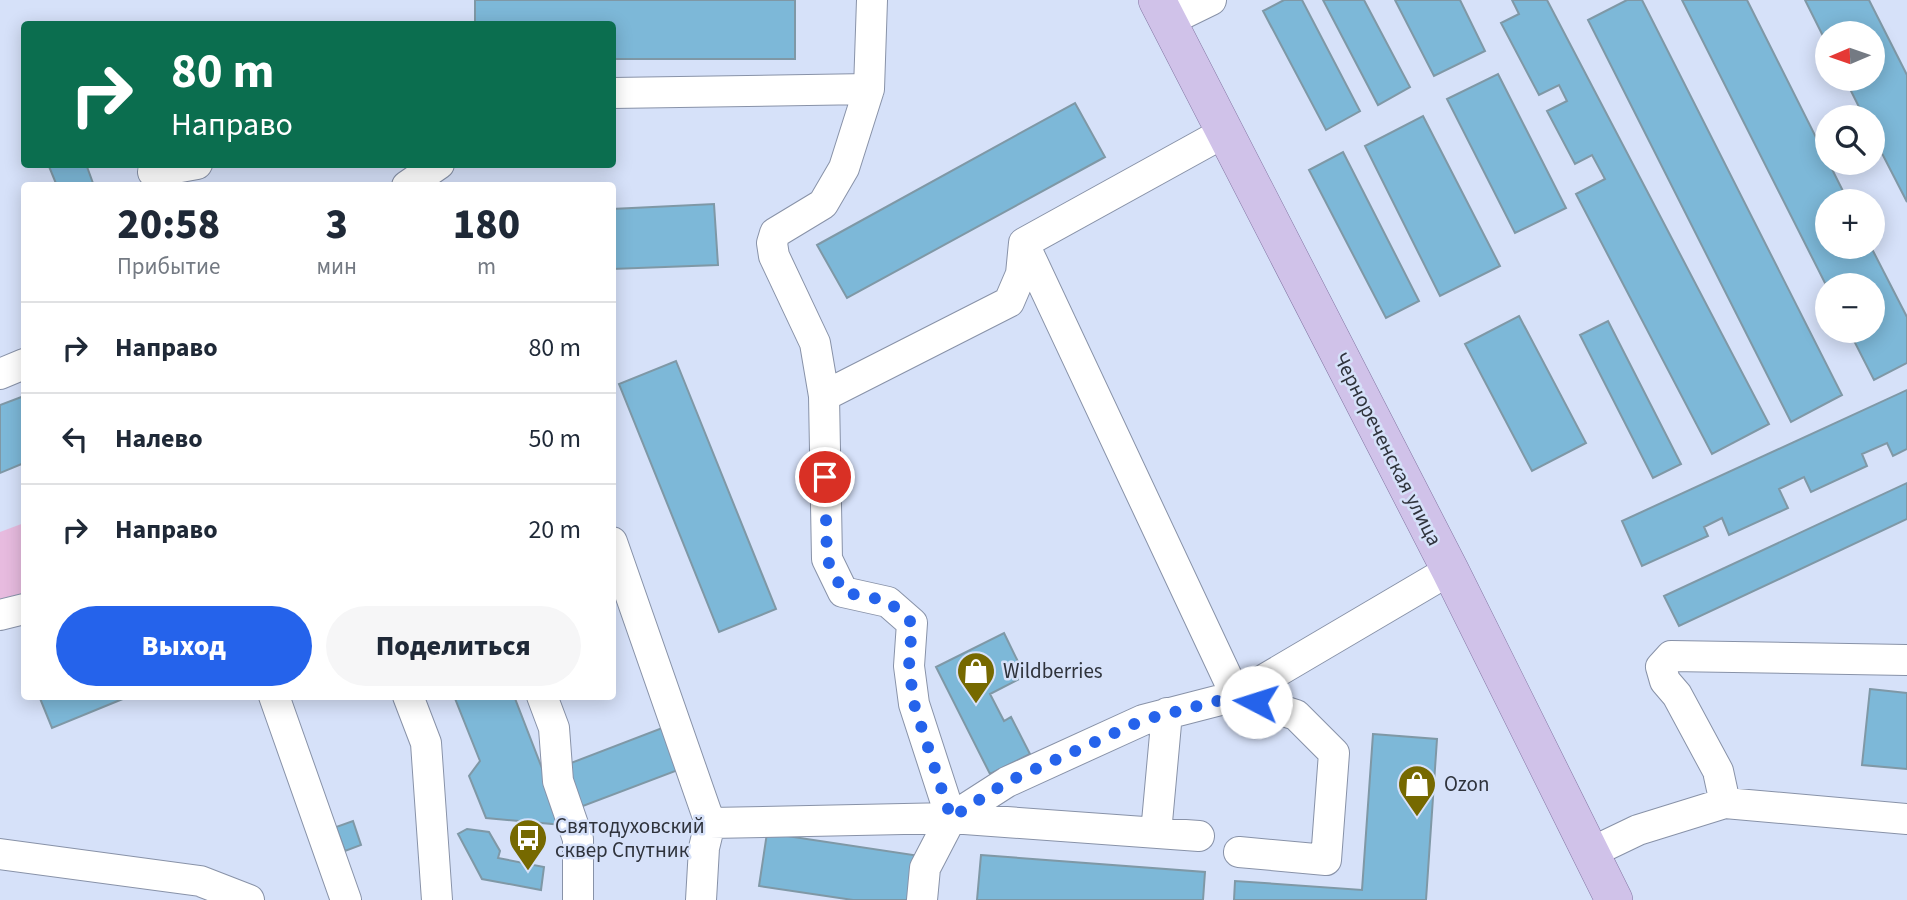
<!DOCTYPE html>
<html lang="ru">
<meta charset="utf-8">
<style>
body{margin:0;font-family:"Source Sans 3",sans-serif;background:#f6f6f7;color:#1f2937;height:100vh;display:flex;flex-direction:column;font-size:26px;white-space:nowrap}
*{box-sizing:border-box;margin:0}
p{font-size:23px;color:#747a83}
.icon{flex:none;width:38px;height:38px;fill:none;stroke:currentColor;stroke-width:2;stroke-linecap:round;stroke-linejoin:round}
.map{position:relative;flex:1;overflow:hidden}
.drawer{position:absolute;left:21px;top:182px;width:595px;height:518px;display:flex;flex-direction:column;background:#fff;border-radius:7px;box-shadow:0 4px 18px #0003}
.drawer>*{flex:none}
.hud{position:absolute;left:21px;top:21px;width:595px;height:147px;border-radius:7px;box-shadow:0 4px 18px #0003;background:#0b6e4f;color:#fff;overflow:hidden}
.needle{width:46px;rotate:268deg}
.buttons{position:absolute;left:1815px;top:21px;display:grid;gap:14px}
.buttons a{display:grid;place-items:center;width:70px;height:70px;border-radius:50%;background:#fff;box-shadow:0 4px 18px #0003;font-size:35px}
.pin{position:absolute;display:grid;place-items:center;width:60px;height:60px;color:#fff;margin:-30px;border:4px solid #fff;border-radius:50%;box-shadow:0 2px 7px #0007}
.me{position:absolute;width:77px;margin:-38px;rotate:275deg;stroke-linejoin:round;filter:drop-shadow(0 0 5px #0008)}
.turn{display:flex;align-items:center;gap:24px;height:147px;padding:0 35px;font-size:32px}
.turn .icon{width:91px;height:91px;stroke-width:2.5}
.turn b{display:block;font-size:49px;line-height:60px}
.eta{display:flex;justify-content:space-evenly;align-items:center;height:119px;text-align:center}
.eta b{font-size:42px;font-weight:800;line-height:49px}
.action{display:flex;gap:14px;margin-top:auto;padding:14px 35px}
.action a{flex:1;height:80px;border-radius:42px;background:#2563eb;color:#fff;font-size:28px;font-weight:800;line-height:80px;text-align:center}
.action a+a{background:#f6f6f7;color:#1f2937}
ul{padding:0;list-style:none}
li{display:flex;align-items:center;gap:21px;height:91px;padding:0 35px;border-top:2px solid #e0e1e3}
li div{flex:1}
li b{display:block;font-size:26px}
li em{font-style:normal}
.map>svg:first-child{display:block}
.green{fill:#e7bbdf}
.building{fill:#7db8d8;stroke:#7f98a6;stroke-width:2}
.lines{fill:none;stroke-linecap:round;stroke-linejoin:round}
.minor-casing{stroke:#8892a8;stroke-width:32}
.major-casing{stroke:#8376a3;stroke-width:38}
.minor{stroke:#fff;stroke-width:30}
.major{stroke:#d0c2e9;stroke-width:37}
.route{stroke:#2563eb;stroke-width:12;stroke-dasharray:0 21.6}
.labels{text-anchor:middle;stroke-width:5;stroke-linejoin:round;paint-order:stroke}
.street-label{font-size:21px;fill:#2f333c;stroke:#d6e1f9}
.poi-label{font-size:21px;fill:#2f333c;stroke:#d6e1f9;text-anchor:start}
</style>
<div class="map">
<svg width="1907" height="900" viewBox="0 0 1907 900">
<rect width="100%" height="100%" fill="#d6e1f9"/>
<path class="green" d="M24,523V593L0,599V532Z"/>
<path class="building" d="M475,0H795V59H612V24H475Z
M1284,0H1302L1360,111L1326,130L1263,11Z
M1323,0H1364L1410,87L1378,105Z
M1395,0H1460L1485,51L1434,76Z
M1512,0H1547L1769,424L1712,454L1576,194L1605,179L1592,155L1575,164L1547,111L1567,101L1559,85L1539,95L1501,23L1519,14Z
M1627,0H1642L1842,395L1791,422L1588,20Z
M1682,0H1747L1848,201H1827V247H1871L1907,317V363L1874,380L1849,331H1872V285L1827,287Z
M1805,0H1869L1907,75V202L1872,134V117H1864L1845,79H1872V33H1827V44Z
M1498,74L1566,208L1515,233L1447,99Z
M1075,103L1105,157L847,298L817,245Z
M1423,116L1500,266L1440,296L1365,146Z
M1343,152L1419,301L1386,318L1309,170Z
M48,164H86L94,186H57Z
M714,204L718,265L612,269V209Z
M1519,316L1586,443L1532,471L1465,344Z
M1608,321L1681,464L1653,478L1580,335Z
M676,361L776,609L719,632L619,384Z
M1907,390V449L1893,456L1887,443L1862,454L1867,466L1811,492L1804,477L1779,489L1788,508L1729,535L1722,518L1704,527L1708,536L1642,566L1622,521Z
M24,396V463L0,473V405Z
M1907,483V519L1679,626L1664,596Z
M1004,633L1025,676L990,694L1004,721L1011,717L1030,754L990,774L936,667Z
M1870,689L1907,693V769L1862,765Z
M39,696H130L52,728Z
M454,696H514L564,825L486,818L469,776L480,761Z
M670,725L686,767L575,809L558,768Z
M1373,734L1437,739L1426,900H1234L1235,881L1362,890Z
M353,821L361,845L345,851L336,827Z
M467,829L489,832L500,851L498,858L544,867L541,890L482,879L458,834Z
M767,833L920,856L913,900H853L759,886Z
M981,855L1205,872L1203,900H977Z"/>
<g class="lines">
<defs>
<path id="minor" d="M872,0L869,89L844,168L823,204L775,233L772,243L774,256L815,343L824,396L1009,302L1021,274L1024,243L1225,132
M1168,21L1211,0
M612,93L869,89
M153,172L197,164
M407,186L439,164
M1024,244L1236,696L1296,715L1334,753L1326,860L1239,852
M0,374L24,364
M824,396L827,559L843,592L888,602L912,623L909,666L914,704L951,818
M612,542L710,823L704,848L701,900
M0,615L24,609
M274,696L346,900
M408,696L426,743L437,900
M542,696L554,728L558,781L578,839V900
M1725,803L1718,771L1677,695L1665,681L1661,667L1671,656L1906,660
M710,823L951,818L1199,836
M1156,833L1167,713
M1590,853L1638,830L1725,803L1907,819
M0,854L200,881L249,900
M922,900L925,868L951,818L1007,782L1143,720L1236,696L1450,570"/>
<path id="major" d="M1157,0L1450,570L1614,900"/>
</defs>
<use href="#minor" class="minor-casing"/>
<use href="#major" class="major-casing"/>
<use href="#minor" class="minor"/>
<use href="#major" class="major"/>
</g>
<g class="lines">
<path class="route" d="M825,477L827,559L843,592L888,601L912,623L909,666L914,704L951,818L1007,782L1143,720L1237,696L1256,702"/>
</g>
<defs>
<symbol id="shop-pin" viewBox="-11 -11 22 30"><path d="M0 17L-7.5 6A9.5 9.5 0 1 1 7.5 6Z" fill="#766900" stroke="#d6e1f9"/><path d="M-5-2.5h2.3a2.7 3.5 0 0 1 5.4 0H5L5.5 6h-11ZM-1.5-2.5h3a1.5 2.3 0 0 0-3 0Z" fill="#fff"/></symbol>
<symbol id="bus-pin" viewBox="-11 -11 22 30"><path d="M0 17L-7.5 6A9.5 9.5 0 1 1 7.5 6Z" fill="#766900" stroke="#d6e1f9"/><path d="M-5-6H5V4H4V6H2V4H-2V6H-4V4H-5ZM-3.5-4V0h7V-4ZM-3.5 1.2v1.5H-2V1.2ZM2 1.2v1.5H3.5V1.2Z" fill="#fff"/></symbol>
</defs>
<g fill-rule="evenodd">
<use href="#shop-pin" x="954" y="649" width="44" height="60"/>
<use href="#shop-pin" x="1395" y="762" width="44" height="60"/>
<use href="#bus-pin" x="506" y="816" width="44" height="60"/>
</g>
<g class="labels">
<g class="street-label">
<text transform="translate(1388 449) rotate(63)" y="7">Чернореченская улица</text>
</g>
<g class="poi-label">
<text x="1003" y="678">Wildberries</text>
<text x="1444" y="791">Ozon</text>
<text x="555" y="833">Святодуховский<tspan x="555" dy="24">сквер Спутник</tspan></text>
</g>
</g>
</svg>
<div class="buttons">
<a><svg class="needle" viewBox="-14 -14 28 28"><path d="M0-13l5 13h-10z" fill="#e53935"/><path d="M0 13l5-13h-10z" fill="#747a83"/></svg></a>
<a><svg class="icon" aria-label="search" viewBox="0 0 24 24"><circle cx="10" cy="10" r="6"/><path d="M15 15l6 6"/></svg></a>
<a>+</a>
<a>−</a>
</div>
<div class="pin" style="left:825px;top:477px;background:#d93025"><svg class="icon" aria-label="arrive" viewBox="0 0 24 24"><path d="M6 21V4h12l-3 4 3 4H6"/></svg></div>
<svg class="me" style="left:1256px;top:702px" viewBox="-20 -20 40 40"><circle r="19" fill="#fff"/><path d="M0-13L10 11 0 6-10 11z" fill="#2563eb"/></svg>
<div class="hud">
<div class="turn"><svg class="icon" aria-label="right" viewBox="0 0 24 24"><path d="M7 20v-9h11M14 6l5 5-5 5"/></svg><div><b>80 m</b>Направо</div></div>
</div>
<section class="drawer">
<div class="eta">
<div><b>20:58</b><p>Прибытие</p></div>
<div><b>3</b><p>мин</p></div>
<div><b>180</b><p>m</p></div>
</div>
<ul>
<li><svg class="icon" aria-label="right" viewBox="0 0 24 24"><path d="M7 20v-9h11M14 6l5 5-5 5"/></svg><div><b>Направо</b></div><em>80 m</em></li>
<li><svg class="icon" aria-label="left" viewBox="0 0 24 24"><path d="M17 20v-9H6M10 6l-5 5 5 5"/></svg><div><b>Налево</b></div><em>50 m</em></li>
<li><svg class="icon" aria-label="right" viewBox="0 0 24 24"><path d="M7 20v-9h11M14 6l5 5-5 5"/></svg><div><b>Направо</b></div><em>20 m</em></li>
</ul>
<div class="action"><a>Выход</a><a>Поделиться</a></div>
</section>
</div>
